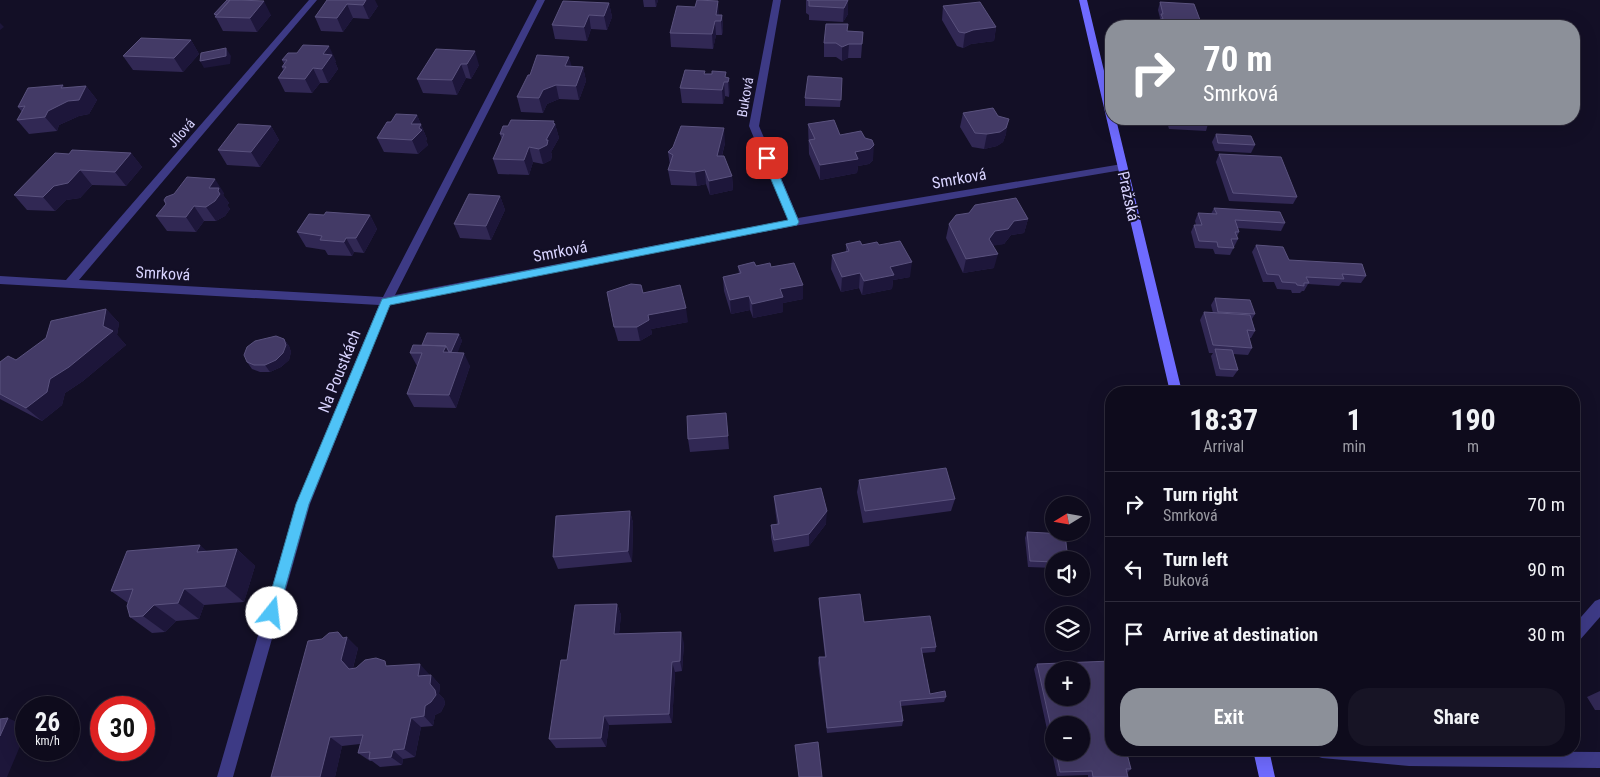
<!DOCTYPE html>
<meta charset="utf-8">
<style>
body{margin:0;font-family:"Roboto Condensed",sans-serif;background:#171425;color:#f1f3f6;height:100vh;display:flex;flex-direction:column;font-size:19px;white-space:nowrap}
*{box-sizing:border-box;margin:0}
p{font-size:16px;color:#9b9ba3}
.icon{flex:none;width:28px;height:28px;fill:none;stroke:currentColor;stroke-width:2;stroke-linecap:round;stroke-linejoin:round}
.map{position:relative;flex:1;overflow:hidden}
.panel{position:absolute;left:1105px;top:386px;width:475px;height:370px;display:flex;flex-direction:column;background:#0e0b1c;border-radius:20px;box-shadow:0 5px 20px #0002,0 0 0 1px #2e2b3b}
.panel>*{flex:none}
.guide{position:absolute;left:1105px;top:20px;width:475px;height:105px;border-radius:20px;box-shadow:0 5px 20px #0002,0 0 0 1px #2e2b3b;background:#8c9099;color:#fff;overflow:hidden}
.needle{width:32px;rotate:259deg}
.fabs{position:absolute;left:1045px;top:496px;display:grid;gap:10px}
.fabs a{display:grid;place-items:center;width:45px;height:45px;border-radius:50%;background:#0e0b1c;box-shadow:0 5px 20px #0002,0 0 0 1px #2e2b3b;font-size:25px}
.speed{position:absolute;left:15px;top:696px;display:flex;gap:10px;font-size:25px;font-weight:700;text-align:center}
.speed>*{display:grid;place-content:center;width:65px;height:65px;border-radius:50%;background:#0e0b1c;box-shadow:0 5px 20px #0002,0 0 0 1px #2e2b3b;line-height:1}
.speed small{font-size:12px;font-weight:400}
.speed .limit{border:8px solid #d22;background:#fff;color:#111}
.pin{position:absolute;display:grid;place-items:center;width:42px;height:42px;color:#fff;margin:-21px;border-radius:10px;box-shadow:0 2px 8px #0006}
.me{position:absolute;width:55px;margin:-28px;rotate:16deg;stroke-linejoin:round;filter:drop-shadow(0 0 4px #0008)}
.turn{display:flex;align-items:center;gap:18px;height:105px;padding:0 15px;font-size:22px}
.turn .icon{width:65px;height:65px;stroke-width:2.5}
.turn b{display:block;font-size:35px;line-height:42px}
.eta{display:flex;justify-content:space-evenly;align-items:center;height:85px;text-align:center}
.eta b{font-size:30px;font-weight:700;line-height:35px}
.primary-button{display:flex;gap:10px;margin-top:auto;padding:10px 15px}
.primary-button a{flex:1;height:58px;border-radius:20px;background:#8c9099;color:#fff;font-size:20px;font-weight:700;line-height:58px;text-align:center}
.primary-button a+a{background:#171425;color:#f1f3f6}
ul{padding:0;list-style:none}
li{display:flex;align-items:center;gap:15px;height:65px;padding:0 15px;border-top:1px solid #2e2b3b}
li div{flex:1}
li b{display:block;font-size:19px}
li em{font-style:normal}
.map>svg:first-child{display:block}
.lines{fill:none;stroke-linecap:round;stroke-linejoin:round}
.street{fill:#3d3a85;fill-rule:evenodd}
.secondary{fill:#6f6bff;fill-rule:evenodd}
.wall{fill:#312854;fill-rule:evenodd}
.shaded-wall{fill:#1d163a}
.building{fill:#433a66;stroke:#5a527e;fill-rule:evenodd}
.route{fill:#4fc3f7;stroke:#337fa1}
.labels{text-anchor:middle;stroke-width:4;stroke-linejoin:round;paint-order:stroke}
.far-street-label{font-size:14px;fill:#d9d4ff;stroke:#130f26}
.street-label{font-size:16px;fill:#d9d4ff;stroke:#130f26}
</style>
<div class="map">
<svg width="1600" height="777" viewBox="0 0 1600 777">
<rect width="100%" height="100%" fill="#130f26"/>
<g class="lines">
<path class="street" d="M309,0H317L79,280L383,297L537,0H545L395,295L788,220L749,126L773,0H781L759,126L798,218L1122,164L1127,167L1122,170L794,226L390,304L310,504L233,777H217L296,504L379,305L0,284V276L66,280Z
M1600,599V617L1579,641L1574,643V625L1595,601Z
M1314,750L1600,752V768L1409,766L1322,758L1316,756Z"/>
<path class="secondary" d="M1079,0H1087L1111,100V119H1116L1182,392H1170Z
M1253,750H1269L1275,777H1259Z"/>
</g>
<path class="wall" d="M327,0L378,6L369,19L353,18L343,32L321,31L315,17Z
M643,0H658L656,7H644Z
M806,0H848V14L843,22L809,20V15L806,13Z
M1160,2L1200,20L1205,26H1158L1160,18L1158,10Z
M609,3L612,17L607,30L591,29L587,41L555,39L552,25Z
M943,6L996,27L994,41L971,44L963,48L957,46L942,20Z
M214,14L271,15L257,32L223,31Z
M719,15H722L723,29L722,35H716L713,49L671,47L670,33Z
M847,31L863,32L861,58H848L842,61L836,57H824V43Z
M191,40L199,54L183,72L133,70L123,56Z
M436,49L479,65L471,79L466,78L457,95L423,93L417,79Z
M282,60L336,61L335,62L338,69L328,83H320L312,93L285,92L278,78L283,70L282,67L284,64Z
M572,66L583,67L586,81L579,100L559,99L547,104L543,113L521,112L517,97Z
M705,74L729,78V97L725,96L723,104L682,103L680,88Z
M842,78L840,107L805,106V98Z
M86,86L97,100L89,114L79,116L59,125L57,131L29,134L17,120L22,112L18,107L65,88Z
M963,113L1006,134L1003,142L997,146L984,149L972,147L960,127Z
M417,115L427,139L426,141L428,145L418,154L384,152L377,138L391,122Z
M1166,119H1213L1211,124H1208L1206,131L1169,129Z
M554,123L555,124L559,138L551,152L552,155L551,160L543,164L533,162L529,175L498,174L493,159L502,140L500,134L508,126Z
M808,124L840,135L873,160L869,164L858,166L857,173L820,180L809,154Z
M271,126L279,140L260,167L227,165L218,150Z
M1216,134L1255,145L1251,153L1215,151L1212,142Z
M725,143L722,156L732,176L733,190L710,195L706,184L697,186L671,185L668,170L670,165L668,152Z
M131,153L142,167L126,186L92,185L80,198L66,200L55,211L27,210L14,195L69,154Z
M1219,154L1297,197L1293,204L1229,201L1216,162Z
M224,193L223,195L229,203L227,205L230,209L225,216L216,221H204L196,232L167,231L156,216L166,204Z
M500,196L505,210L491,240L460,238L454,224Z
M1214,208L1285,223L1281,231L1238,228L1239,232L1237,237L1238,239L1230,255L1215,254L1213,249L1195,248L1191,232L1194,225H1196L1195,221L1198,213L1211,214Z
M324,215H370L377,229L364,253L354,252L352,256L328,255L325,250L306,247L297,232Z
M1028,219L1024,233L1011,235L1004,244L993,245L994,268L963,273L946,238L949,224Z
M846,244L879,245L910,277L893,280L892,289L862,295L859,288L841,292L831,269L832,255L846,252Z
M1256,245L1289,260L1366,276L1361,283L1342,282L1339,286L1308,284L1304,291H1302L1300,293H1292L1291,290L1277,289L1274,282H1263L1252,252Z
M738,266L771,267L803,285V299L783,303V312L753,318L750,310L731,314L724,291L723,277L739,274Z
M643,293L688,322L651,329L652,334L640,341H618L614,327Z
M1215,298L1255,314L1252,319L1255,331L1251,338H1249L1252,348L1248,355L1233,354L1238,370L1233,377L1216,376L1211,356L1213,353H1209L1200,320L1204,312L1213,313L1211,305Z
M106,309L119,323L117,335L126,345L83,381L65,393L62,405L42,421L0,399V362L16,360Z
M459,334L462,341L457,352L470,366L456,408L414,407L407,394L417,366L410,353L422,345Z
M284,339L289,346L291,352L289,360L281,367L270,372H260L252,369L247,362Z
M726,413L729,449L690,452L688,439Z
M859,480L955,499L951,511L863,523L857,492Z
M774,496L826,524L809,546L774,552L771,537V525L777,524L775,508Z
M630,511L633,523L632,562L558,569L553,557Z
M1027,532L1054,560V568L1028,567L1025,538Z
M237,549L255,566L244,602L204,605L199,619L176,621L165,632L152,633L130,617L128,603L111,591L207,552Z
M819,598L864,622L936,647L935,652L922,653L930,694L946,697L944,702L901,706L903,721L902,726L827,733L818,663L819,657H825L819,604Z
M617,604L621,615L619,633L684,643L682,671L675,672L672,723L609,725L606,747L556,748L549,739Z
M338,632L343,638L358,648L353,668L389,666L429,674V675H431L440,685L439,694L444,699L445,704L441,712L435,715L433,726L421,727L415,757L403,759L402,765L380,767L372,761H370L358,753L360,744L342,746L335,777H271L322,639Z
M1037,664L1111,750H1130H1126L1131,769L1127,773L1128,777H1088V775L1057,776L1034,669ZM1054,725L1081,752H1054Z
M1600,691V710H1595L1587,697Z"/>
<path class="shaded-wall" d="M366,0H375L378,6L369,19L363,5Z
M655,0H658L656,7Z
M848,0V14L843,22L844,8Z
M264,1L271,15L257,32L250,18Z
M718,1L719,15H716Z
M609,3L612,17L607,30L604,16Z
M347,4L353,18L343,32L337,18Z
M589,15L591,29L587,41L584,27Z
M722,15L723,29L722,35L721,21Z
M715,21L716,35L713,49L712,34Z
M0,23L4,27L0,30Z
M996,27L994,41L971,44L963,48L965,33L973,30Z
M191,40L199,54L183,72L174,58Z
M849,44L848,58L842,61V47Z
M329,46L336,61L335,62L338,69L328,83L322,69L323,54Z
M226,48L231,56L230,64L204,68L200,61Z
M475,51L479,65L471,79L467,64Z
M569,57L573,71L565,66Z
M461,64L466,78L457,95L452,80Z
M583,67L586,81L579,100L576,86Z
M313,68L320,83L312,93L305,79Z
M729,78L730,92L729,97L728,82Z
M724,82L725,96L723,104L722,90Z
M63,85L74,99L86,86L97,100L89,114L79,116L59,125L57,131L45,117Z
M556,85L559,99L547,104L543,113L539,98L543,90Z
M417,115L427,139L426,141L428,145L418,154L412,140L411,124Z
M1009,119L1006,134L1003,142L997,146L984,149L987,134Z
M554,121V124H555L559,138L551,152L552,155L551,160L543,164L539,149L546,140Z
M271,126L279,140L260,167L251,152Z
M724,128L725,143L718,170L717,156Z
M874,145L873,160L869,164L858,166L857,173L820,180V165L855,152Z
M529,147L533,162L529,175L524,160Z
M131,153L142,167L126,186L115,172Z
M80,170L92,185L80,198L66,200L55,211L43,197L54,186Z
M705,170L706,184L697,186L695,172Z
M732,176L733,190L710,195L709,181Z
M215,179L224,193L223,195L229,203L227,205L230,209L225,216L216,221L206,207L209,188Z
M500,196L505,210L491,240L486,226Z
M194,206L204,221L196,232L186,217Z
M370,215L377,229L364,253L356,238Z
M1028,219L1024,233L1011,235L1004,244L992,246L989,239L995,231L1014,221Z
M346,238L354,252L352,256L344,242Z
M998,254L994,268L963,273L966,259Z
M912,262L910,277L893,280L892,289L862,295L864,281L890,267Z
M860,273L859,288L841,292L842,277Z
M803,285V299L783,303V312L753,318L752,304L780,289Z
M749,296L750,310L731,314L730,300Z
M686,308L688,322L651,329L652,334L640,341L637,327L648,315Z
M106,309L119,323L117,335L126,345L83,381L65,393L62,405L42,421L26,408L50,379L103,326Z
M459,334L462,341L455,360L451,352Z
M284,339L289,346L291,352L289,360L281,367L270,372L265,365Z
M446,346L453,360L443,352Z
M464,353L470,366L456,408L449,395Z
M630,511L633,523L632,562L628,551Z
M827,511L826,524L809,546V534Z
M200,545L219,562L197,552Z
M237,549L255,566L244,602L225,586Z
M184,589L204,605L199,619L178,603Z
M617,604L621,615L618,644L614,634Z
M154,605L176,621L165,632L143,616Z
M338,632L346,640L347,637L358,648L352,671L349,669L341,660Z
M681,632L684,643L682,671L680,661Z
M672,662L675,672L672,723L669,714Z
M420,664L429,674L428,686L418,676Z
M431,675L440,685L439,694L444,699L445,704L441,712L435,715L433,726L424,716Z
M604,716L609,725L606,747L601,738Z
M8,718L26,726V732L7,777H0V736Z
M411,718L421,727L415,757L404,749Z
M330,737L342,746L335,777H320Z
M393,750L403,759L402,765L391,757Z"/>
<path class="building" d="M227,0H230L217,15L214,14Z
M230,0H238L264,1L250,18L215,17Z
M327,0H366L363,5L347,4L337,18L315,17Z
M697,0L718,1L716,15H722L721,21H715L712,34L670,33L677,6L695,7Z
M807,0H848L844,8L809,6V1Z
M563,1L609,3L604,16L589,15L584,27L552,25Z
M980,2L996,27L973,30L965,33L959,32L943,6Z
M1160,2L1194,4L1200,20H1203L1205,26H1164L1161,19H1163L1161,14H1163Z
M826,24H848L847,31L863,32L862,44H849L842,47L836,43H824Z
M141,38L191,40L174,58L123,56Z
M303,45L329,46L323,54L332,55L322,69L313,68L305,79L278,78L286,67H282L287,60H282L288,53H297Z
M226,48V56L200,61L201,53Z
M436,49L475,51L467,64H461L452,80L417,79Z
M537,55L569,57L565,66L583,67L576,86L556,85L543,90L539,98L517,97L528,75H530Z
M685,70L705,71L704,74H712V71L726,72L725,77L729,78L728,82H724L722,90L680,88Z
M808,76L842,78L841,100L805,98Z
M63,85L61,88L86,86L79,100L68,101L48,111L45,117L17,120L25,106L18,107L28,88Z
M993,108L998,116L1009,119L1006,128L1000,132L987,134L975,133L963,113Z
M396,114L417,115L411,124H421L419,128L422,130L412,140L377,138L387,122H391Z
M1171,119H1207L1209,123L1172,121Z
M511,120L554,121L553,123L555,124L546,140H548L547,145L539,149L529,147L524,160L493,159L504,134H500L503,126H508Z
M834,120L840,135L861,131L865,138L872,140L874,145L870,149L855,152L858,159L820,165L809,140L815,139L808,124Z
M238,124L271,126L251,152L218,150Z
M681,126L724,128L717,156H724L732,176L709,181L705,170L695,172L668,170L673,155L668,152L673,147Z
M1216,134L1251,136L1255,145L1218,143Z
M72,150L131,153L115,172L80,170L68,183L54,186L43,197L14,195L55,153L69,154Z
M1219,154L1281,157L1297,197L1233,193Z
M187,177L215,179L209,188H219L218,191L220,194L215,201L206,207L194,206L186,217L156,216L166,204L164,200L166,197L174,194Z
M469,194L500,196L486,226L454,224Z
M1016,198L1028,219L1014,221L1008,229L995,231L989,239L998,254L966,259L949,224L956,215L969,213L975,205Z
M1214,208L1280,212L1285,223L1235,220L1239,232H1235L1238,239H1231L1234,248L1218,247L1217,242L1199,241L1194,225H1202L1198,213L1217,214Z
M326,212L370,215L356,238H346L344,242L320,240L322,236L297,232L309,214L324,215Z
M860,241L862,245L877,242L879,245L900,241L912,262L890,267L894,275L864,281L860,273L842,277L832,255L849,251L846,244Z
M1256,245L1283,247L1289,260L1362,264L1366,276L1342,274L1344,279L1306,277L1309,283H1304V286L1297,285L1296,283L1282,282L1279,275L1267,274Z
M754,262L756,266L770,263L771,267L794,263L803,285L780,289L783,297L752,304L749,296L730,300L723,277L741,273L738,266Z
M631,284L641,285L643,293L680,285L686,308L648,315L649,320L637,327H614L607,292Z
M1215,298L1250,300L1255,314L1218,312Z
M106,309L103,326L113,331L69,367L50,379L47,392L26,408L0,394V362L8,356L16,360L46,338L51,321Z
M1204,312L1250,315L1255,331L1247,330L1252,348L1213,345Z
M427,333L459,334L451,352H449L446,346L422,345Z
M276,336L284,339L286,345L283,353L276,360L265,365H254L247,362L244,355L247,347L255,341Z
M413,345L446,346L443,352L464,353L449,395L407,394L422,353H410Z
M1215,349L1232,350L1238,370L1220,369Z
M726,413L728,436L688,439L687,416Z
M946,468L955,499L865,511L859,480Z
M821,488L827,511L809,534L774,540L771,525L779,524L774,496Z
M630,511L628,551L553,557L556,516Z
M1027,532L1065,534L1068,560H1054V562L1030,561Z
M200,545L197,552L237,549L225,586L184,589L178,603L154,605L143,616L130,617L127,606L133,589L111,591L127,551Z
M860,594L864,622L930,616L936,647L921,648L930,694L945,691L946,697L900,701L903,721L827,728L819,657H826L819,598Z
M617,604L614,634L681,632L680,661L672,662L669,714L604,716L601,738L549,739L561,660H567L575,605Z
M338,632L343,638L347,637L341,660L349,669L356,668L365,660L376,658L385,661L386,666L420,664L418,676L431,675L430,684L435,690L436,695L431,702L425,706L424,716L411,718L404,749L393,750L391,757L369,759L370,752L358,753L363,735L330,737L320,777H271L308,641L322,639L329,633Z
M1111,661V750H1126L1131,769H1126L1128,777H1093L1092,771L1060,772L1056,752H1081V725H1054V741L1037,664ZM1054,670H1081V698H1054Z
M8,718L0,736V719Z
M818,742L822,777H799L795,745Z"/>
<path class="route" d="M767,155L772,158L799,222L797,225L390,305L309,504L278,613L276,618L272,620L267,618L265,613L296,504L382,299L788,220L762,158Z"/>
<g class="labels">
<g class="far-street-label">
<text transform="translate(745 97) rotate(-80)" y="5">Buková</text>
<text transform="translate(181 133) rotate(-49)" y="5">Jílová</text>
</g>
<g class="street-label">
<text transform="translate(959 178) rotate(-10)" y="6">Smrková</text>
<text transform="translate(1129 196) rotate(77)" y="6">Pražská</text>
<text transform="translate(560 251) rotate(-11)" y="6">Smrková</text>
<text transform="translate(163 273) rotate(3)" y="6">Smrková</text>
<text transform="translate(339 371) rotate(-68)" y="6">Na Poustkách</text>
</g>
</g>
</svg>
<div class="fabs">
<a><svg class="needle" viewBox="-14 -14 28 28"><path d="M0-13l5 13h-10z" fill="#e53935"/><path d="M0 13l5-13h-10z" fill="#9b9ba3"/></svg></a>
<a><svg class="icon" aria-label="sound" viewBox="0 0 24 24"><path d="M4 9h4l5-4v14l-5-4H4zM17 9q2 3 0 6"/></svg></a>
<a><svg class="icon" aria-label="layers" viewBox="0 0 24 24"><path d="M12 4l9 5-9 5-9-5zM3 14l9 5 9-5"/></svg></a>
<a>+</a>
<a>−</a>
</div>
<div class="speed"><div>26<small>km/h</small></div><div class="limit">30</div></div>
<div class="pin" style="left:767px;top:158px;background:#d93025"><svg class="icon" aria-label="arrive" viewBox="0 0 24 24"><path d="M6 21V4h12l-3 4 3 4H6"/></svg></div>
<svg class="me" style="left:272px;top:613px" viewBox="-20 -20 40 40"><circle r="19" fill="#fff"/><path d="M0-13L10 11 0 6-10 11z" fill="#4fc3f7"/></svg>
<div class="guide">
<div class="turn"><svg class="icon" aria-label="right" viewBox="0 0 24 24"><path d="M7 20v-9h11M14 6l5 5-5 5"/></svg><div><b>70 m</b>Smrková</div></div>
</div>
<section class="panel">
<div class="eta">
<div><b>18:37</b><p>Arrival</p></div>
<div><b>1</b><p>min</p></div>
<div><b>190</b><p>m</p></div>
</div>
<ul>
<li><svg class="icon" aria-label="right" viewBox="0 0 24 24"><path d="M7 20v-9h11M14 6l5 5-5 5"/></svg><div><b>Turn right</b><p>Smrková</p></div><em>70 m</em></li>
<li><svg class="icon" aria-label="left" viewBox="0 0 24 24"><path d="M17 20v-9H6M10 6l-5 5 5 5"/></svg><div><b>Turn left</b><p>Buková</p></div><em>90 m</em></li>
<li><svg class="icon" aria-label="arrive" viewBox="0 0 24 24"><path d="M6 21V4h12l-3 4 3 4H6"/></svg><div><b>Arrive at destination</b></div><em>30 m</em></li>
</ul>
<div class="primary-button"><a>Exit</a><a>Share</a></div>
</section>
</div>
